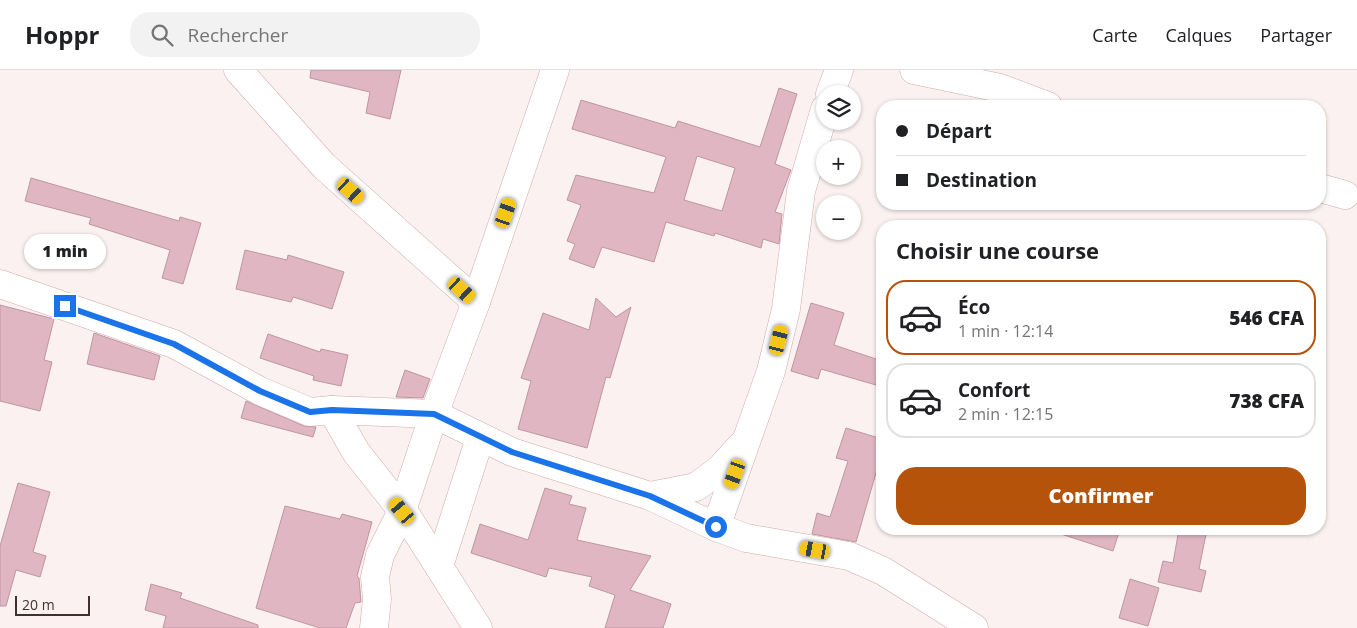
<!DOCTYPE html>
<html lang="fr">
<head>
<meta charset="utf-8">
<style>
  :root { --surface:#fff; --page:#f2f2f2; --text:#202124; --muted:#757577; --line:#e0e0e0; --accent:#b45309 }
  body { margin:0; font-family:"Open Sans",sans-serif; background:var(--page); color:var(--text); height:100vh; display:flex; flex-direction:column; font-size:19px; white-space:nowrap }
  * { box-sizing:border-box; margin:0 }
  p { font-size:16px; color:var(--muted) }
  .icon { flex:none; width:28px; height:28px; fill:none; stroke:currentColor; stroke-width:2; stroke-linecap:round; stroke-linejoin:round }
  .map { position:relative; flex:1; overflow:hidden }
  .details { position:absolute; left:876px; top:150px; width:450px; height:315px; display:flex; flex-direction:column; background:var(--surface); border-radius:20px; box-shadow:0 1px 4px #0004 }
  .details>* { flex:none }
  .hud { position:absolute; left:876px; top:30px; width:450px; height:110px; border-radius:20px; box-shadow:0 1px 4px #0004; display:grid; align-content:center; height:110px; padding:0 20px; background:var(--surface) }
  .buttons { position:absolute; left:816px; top:15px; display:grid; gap:10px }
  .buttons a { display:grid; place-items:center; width:45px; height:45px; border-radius:50%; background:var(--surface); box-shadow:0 1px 4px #0004; font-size:25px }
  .scale { position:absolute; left:15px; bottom:12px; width:75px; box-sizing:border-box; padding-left:5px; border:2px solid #41302f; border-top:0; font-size:14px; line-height:18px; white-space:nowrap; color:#41302f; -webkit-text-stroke:4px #fbf1f1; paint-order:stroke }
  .end { position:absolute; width:22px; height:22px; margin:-11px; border:6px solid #1a73e8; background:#fff; box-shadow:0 0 0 2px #fff }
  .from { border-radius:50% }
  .bubble { position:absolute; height:35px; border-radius:18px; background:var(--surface); box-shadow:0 1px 4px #0004; font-size:16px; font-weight:800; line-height:35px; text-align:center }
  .car { position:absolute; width:15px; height:30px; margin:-15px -8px; border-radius:6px; box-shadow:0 0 4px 1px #0007; background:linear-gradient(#f5c518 24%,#345 0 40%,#f5c518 0 76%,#345 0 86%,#f5c518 0) }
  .hud b { display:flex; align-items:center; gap:18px; height:48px; font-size:19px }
  .hud b+b { border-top:1px solid var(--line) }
  .hud i { width:12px; height:12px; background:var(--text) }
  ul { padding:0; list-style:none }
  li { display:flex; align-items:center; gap:15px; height:75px; margin:0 10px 8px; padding:0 10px; border:2px solid var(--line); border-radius:20px }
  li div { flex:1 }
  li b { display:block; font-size:19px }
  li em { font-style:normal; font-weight:800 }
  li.current { border-color:var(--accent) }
  li>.icon { width:45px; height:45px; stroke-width:1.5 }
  h2 { padding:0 20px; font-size:22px; line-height:60px }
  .button { display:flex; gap:10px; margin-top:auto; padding:10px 20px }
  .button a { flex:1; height:58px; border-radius:20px; background:var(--accent); color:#fff; font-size:20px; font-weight:800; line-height:58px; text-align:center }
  header { display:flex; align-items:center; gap:30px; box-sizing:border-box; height:70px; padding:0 25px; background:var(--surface); border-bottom:1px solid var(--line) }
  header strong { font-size:24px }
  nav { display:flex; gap:28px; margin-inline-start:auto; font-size:18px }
  .search { width:350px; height:45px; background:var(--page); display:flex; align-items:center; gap:12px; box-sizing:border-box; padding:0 18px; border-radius:20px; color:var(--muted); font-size:19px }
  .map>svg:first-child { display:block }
  .building { fill:#dfb6c2; stroke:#be96a2; fill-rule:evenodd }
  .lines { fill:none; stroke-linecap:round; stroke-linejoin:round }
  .minor-casing { stroke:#d3a9a7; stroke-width:29 }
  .minor { stroke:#fff; stroke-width:28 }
  .route { stroke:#1a73e8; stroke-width:6 }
</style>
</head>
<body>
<header>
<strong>Hoppr</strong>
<div class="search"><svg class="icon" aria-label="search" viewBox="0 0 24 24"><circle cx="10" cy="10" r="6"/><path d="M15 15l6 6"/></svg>Rechercher</div>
<nav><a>Carte</a><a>Calques</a><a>Partager</a></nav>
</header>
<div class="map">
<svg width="1357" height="558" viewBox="0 0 1357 558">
  <rect width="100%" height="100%" fill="#fbf1f1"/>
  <g class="building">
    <polygon points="311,0 401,0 390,49 366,43 370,22 310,8"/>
    <path d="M779,18L797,24L775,94L791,100L775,142L782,144L779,174L763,169L761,178L715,163L714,166L666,152L654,192L602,177L594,198L569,189L575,174L567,171L581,135L567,130L576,105L654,123L666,87L572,59L581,30L675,58L678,51L760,77ZM697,86L735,98L722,141L684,130Z"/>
    <polygon points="31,108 179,151 180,147 201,153 183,214 162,208 170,180 89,154 91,148 25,131"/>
    <polygon points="245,180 287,190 288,185 344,202 332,239 293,227 291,232 236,219"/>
    <polygon points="596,228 616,247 631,237 610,308 606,307 587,378 518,359 531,311 521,308 543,243 589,260"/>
    <polygon points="811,233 844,243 834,275 882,291 876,315 821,299 818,309 791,301"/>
    <polygon points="0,235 54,249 44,290 52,292 40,341 0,331"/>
    <polygon points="94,263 160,286 154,310 87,294"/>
    <polygon points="268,264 320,282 321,279 348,285 341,316 313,310 314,306 260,288"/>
    <polygon points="405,300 430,309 423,328 396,327"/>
    <polygon points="246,331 304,356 316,357 313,367 241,348"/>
    <polygon points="846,358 882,369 882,382 856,472 812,464 817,443 830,447 848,391 836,388"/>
    <polygon points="18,413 50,422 33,482 46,486 40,507 16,500 6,536 0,536 0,476"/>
    <polygon points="545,418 572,426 569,434 586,438 577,470 651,486 630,520 671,534 663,558 605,558 615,525 589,516 592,507 549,498 546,507 471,483 480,454 528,470"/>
    <polygon points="285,436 340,449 342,444 372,452 357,506 359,508 361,532 355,533 346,558 320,558 256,538"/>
    <polygon points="1058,459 1120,459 1113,481 1058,463"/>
    <polygon points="1179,459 1207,459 1199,499 1206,501 1201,522 1158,512 1163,491 1173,493"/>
    <polygon points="1130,509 1159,518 1148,556 1119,548"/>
    <polygon points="151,514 182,523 180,528 258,555 258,558 163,558 166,546 145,540"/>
  </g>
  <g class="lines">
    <g class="minor-casing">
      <g id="minor">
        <polyline points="238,0 324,96 476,232"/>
        <polyline points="914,0 1000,18 1048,36"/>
        <polyline points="830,24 839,0"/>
        <polyline points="1320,118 1345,125"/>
        <polyline points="0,214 174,274 260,321 310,342 332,340 356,382 408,448 478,558"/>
        <polyline points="332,340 434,344 512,382 650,426 716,457 746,468 849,486 883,501 974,558"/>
        <polyline points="650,426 696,417 720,399 741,376"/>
        <polyline points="716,457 771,301 786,239 801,121 825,39"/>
        <polyline points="439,496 480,368"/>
        <polyline points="374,558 377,529 375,507 380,485 402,441 434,344 476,232 555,0"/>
      </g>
    </g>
    <use href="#minor" class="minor"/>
  </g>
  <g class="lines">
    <polyline class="route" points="65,236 174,274 260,321 310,342 332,340 434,344 512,382 650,426 716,457"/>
  </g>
</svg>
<div class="buttons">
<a><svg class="icon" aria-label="layers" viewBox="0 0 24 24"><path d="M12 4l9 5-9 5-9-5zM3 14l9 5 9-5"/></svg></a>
<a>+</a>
<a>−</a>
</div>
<div class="scale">20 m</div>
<i class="end from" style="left:716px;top:457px"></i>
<i class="end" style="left:65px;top:236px"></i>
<div class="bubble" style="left:24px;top:164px;width:82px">1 min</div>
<i class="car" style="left:351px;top:121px;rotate:132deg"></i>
<i class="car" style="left:506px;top:143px;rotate:19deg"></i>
<i class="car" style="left:462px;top:220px;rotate:132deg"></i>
<i class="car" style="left:779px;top:270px;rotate:14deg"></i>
<i class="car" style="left:735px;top:404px;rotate:200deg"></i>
<i class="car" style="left:402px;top:441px;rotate:320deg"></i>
<i class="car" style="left:815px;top:480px;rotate:280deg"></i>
<div class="hud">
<b><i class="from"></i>Départ</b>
<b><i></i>Destination</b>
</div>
<section class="details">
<h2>Choisir une course</h2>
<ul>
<li class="current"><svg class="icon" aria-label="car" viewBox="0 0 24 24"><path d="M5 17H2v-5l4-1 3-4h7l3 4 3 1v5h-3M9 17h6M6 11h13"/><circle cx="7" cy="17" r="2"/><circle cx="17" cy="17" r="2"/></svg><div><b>Éco</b><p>1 min · 12:14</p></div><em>546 CFA</em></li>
<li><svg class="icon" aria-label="car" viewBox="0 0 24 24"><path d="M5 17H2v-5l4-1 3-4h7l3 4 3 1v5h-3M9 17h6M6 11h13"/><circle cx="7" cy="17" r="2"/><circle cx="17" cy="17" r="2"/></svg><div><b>Confort</b><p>2 min · 12:15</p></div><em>738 CFA</em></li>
</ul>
<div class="button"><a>Confirmer</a></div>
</section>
</div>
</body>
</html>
